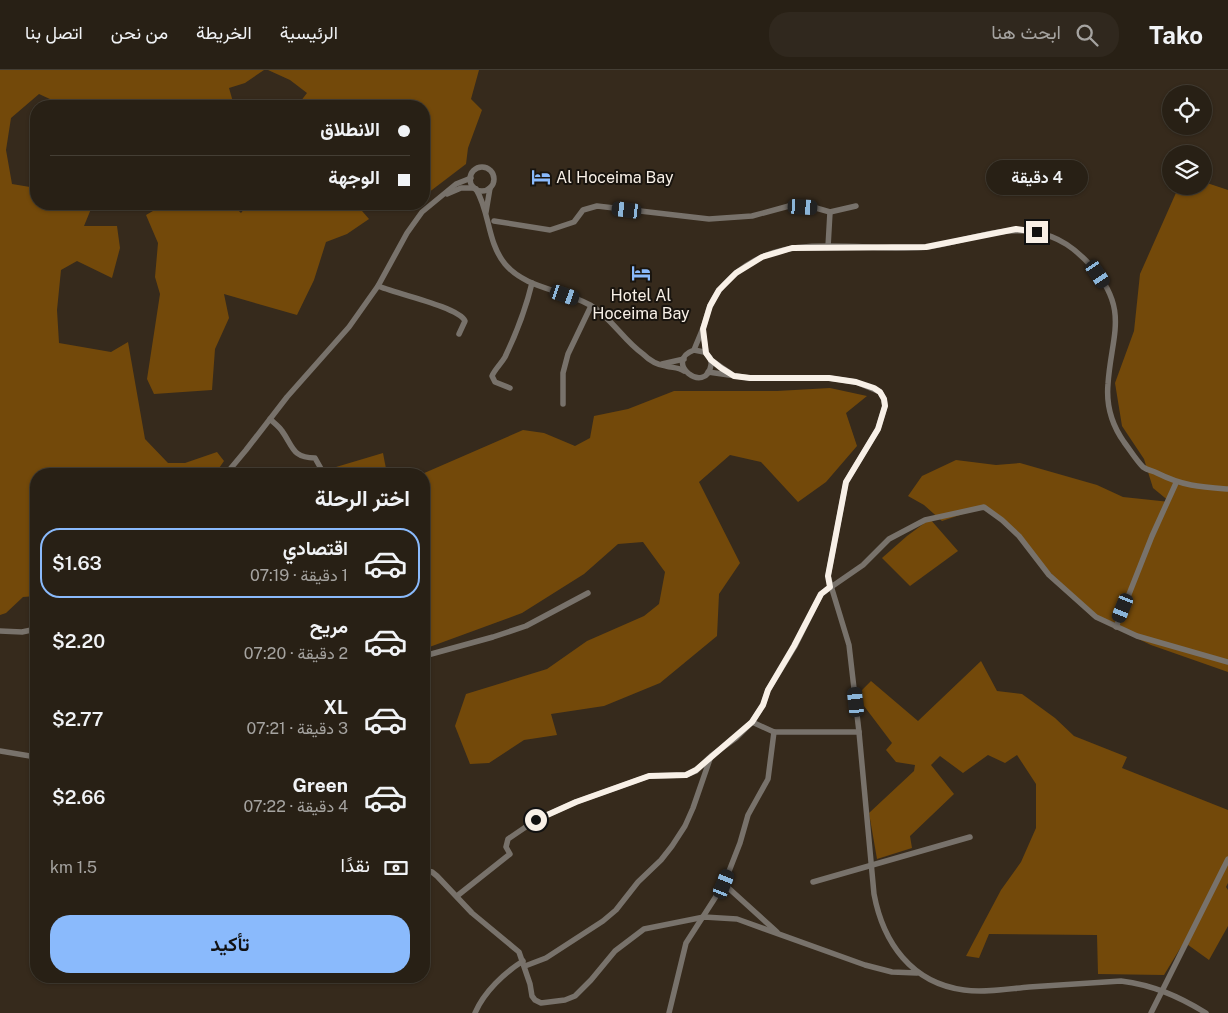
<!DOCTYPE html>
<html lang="ar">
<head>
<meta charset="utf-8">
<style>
  :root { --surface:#282015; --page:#30281e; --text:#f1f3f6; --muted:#a5a3a0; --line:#443e34; --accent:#8abafc }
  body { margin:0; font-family:"Public Sans",Vazirmatn,sans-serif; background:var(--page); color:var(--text); direction:rtl; height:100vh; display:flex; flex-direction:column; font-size:19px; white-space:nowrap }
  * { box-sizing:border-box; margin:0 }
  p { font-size:16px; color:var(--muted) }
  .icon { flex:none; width:28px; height:28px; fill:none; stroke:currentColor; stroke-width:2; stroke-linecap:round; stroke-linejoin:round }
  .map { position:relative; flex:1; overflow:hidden; direction:ltr }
  .panel { position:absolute; left:30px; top:398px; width:400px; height:515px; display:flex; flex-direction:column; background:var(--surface); border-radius:20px; box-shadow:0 1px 4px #0004,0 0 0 1px var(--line); direction:rtl }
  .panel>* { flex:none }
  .banner { position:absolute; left:30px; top:30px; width:400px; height:110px; border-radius:20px; box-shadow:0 1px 4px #0004,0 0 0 1px var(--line); direction:rtl; display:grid; align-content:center; height:110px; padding:0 20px; background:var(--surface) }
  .tools { position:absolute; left:1162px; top:15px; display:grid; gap:10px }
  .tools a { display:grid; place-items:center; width:50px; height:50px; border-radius:50%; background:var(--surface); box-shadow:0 1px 4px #0004,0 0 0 1px var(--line); font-size:25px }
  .end { position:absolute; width:22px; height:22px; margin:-11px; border:6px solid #f8f0e7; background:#111; box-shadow:0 0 0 2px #111 }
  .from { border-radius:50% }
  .bubble { position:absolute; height:35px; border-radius:18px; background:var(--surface); box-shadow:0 1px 4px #0004,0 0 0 1px var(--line); font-size:16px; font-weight:600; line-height:35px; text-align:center; direction:rtl }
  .car { position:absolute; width:15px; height:30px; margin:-15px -8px; border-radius:6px; box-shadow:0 0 4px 1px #0007; background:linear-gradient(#222 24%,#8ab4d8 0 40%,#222 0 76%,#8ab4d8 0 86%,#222 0) }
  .banner b { display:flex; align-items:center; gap:18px; height:48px; font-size:19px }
  .banner b+b { border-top:1px solid var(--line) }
  .banner i { width:12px; height:12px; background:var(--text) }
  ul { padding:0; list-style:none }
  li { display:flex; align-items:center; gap:15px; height:70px; margin:0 10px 8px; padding:0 10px; border:2px solid transparent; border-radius:20px }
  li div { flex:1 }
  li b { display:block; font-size:19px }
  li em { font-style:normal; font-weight:600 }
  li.on { border-color:var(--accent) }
  li>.icon { width:45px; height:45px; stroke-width:1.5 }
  h2 { padding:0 20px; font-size:22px; line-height:60px }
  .pay { display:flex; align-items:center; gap:12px; height:55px; padding:0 20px; font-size:19px }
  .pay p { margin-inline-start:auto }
  .cta { display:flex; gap:10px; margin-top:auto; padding:10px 20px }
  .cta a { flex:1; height:58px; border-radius:20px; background:var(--accent); color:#111; font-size:20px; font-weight:600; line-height:58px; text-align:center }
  header { display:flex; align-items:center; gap:30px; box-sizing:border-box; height:70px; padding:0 25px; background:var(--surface); border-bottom:1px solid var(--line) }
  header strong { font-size:24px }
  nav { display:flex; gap:28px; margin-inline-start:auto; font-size:18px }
  .search { width:350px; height:45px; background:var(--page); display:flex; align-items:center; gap:12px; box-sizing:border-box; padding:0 18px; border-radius:20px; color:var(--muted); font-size:19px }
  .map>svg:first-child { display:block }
  .green { fill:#73490a }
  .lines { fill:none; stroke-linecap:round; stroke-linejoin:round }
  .street { stroke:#78726b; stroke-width:5.5 }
  .route { stroke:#f8f0e7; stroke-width:6 }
  .labels { text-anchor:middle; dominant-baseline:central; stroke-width:4; stroke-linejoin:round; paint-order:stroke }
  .poi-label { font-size:16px; fill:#f8f0e7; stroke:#19140e; text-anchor:start }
</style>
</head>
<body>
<header>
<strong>Tako</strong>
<div class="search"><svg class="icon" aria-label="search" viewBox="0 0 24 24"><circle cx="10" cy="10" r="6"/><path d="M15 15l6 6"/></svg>ابحث هنا</div>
<nav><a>الرئيسية</a><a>الخريطة</a><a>من نحن</a><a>اتصل بنا</a></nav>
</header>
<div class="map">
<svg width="1228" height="943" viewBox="0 0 1228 943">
  <rect width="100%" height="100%" fill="#362a1c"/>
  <g class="green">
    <polygon points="0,0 264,0 245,13 229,18 233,32 228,36 178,36 174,33 169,36 111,36 104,31 94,36 65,36 39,24 11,48 6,80 12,114 36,118 36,134 93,134 84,156 117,156 120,178 112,208 77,191 61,200 57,240 59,273 111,282 128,272 145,369 168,393 185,393 217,382 224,391 215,404 36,404 36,526 23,527 6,543 0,545"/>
    <polygon points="268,0 479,0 471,29 482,40 468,78 466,94 424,126 424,36 297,36 307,23 290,10"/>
    <polygon points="1204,112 1228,120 1228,602 1151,575 1092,547 1013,463 984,437 942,451 924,435 908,426 922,406 956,390 996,395 1020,393 1097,415 1123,427 1170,432 1153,418 1144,389 1122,356 1115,313 1134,261 1140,204 1179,116 1204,116"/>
    <polygon points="165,134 232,134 241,143 248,134 356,134 369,149 347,164 326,172 314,210 297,245 224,224 229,248 215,279 212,320 154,324 147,309 160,224 155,207 158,173 146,145"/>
    <polygon points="830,318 867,326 846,343 857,376 826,412 798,432 761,392 730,385 699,412 740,493 719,524 717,566 660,613 604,636 551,644 557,665 524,670 489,693 470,694 455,656 466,624 547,599 587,571 644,546 659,534 665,502 643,472 618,474 584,504 522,543 424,579 424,404 422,404 523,360 544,363 575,376 590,368 594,346 628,339 674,321 777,321"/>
    <polygon points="383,383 387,404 316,404 326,400"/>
    <polygon points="930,449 958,481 910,516 882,488 907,466"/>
    <polygon points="981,591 997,621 1022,624 1055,648 1074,666 1127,687 1122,698 1228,740 1228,813 1226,817 1228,820 1228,856 1209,890 1184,872 1164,905 1098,904 1097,865 989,864 979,888 966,886 1001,820 1021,792 1036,758 1036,714 1017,685 1005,693 988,685 963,703 940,686 931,695 954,724 910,766 912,778 877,789 869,743 914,701 915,695 896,692 886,680 892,673 864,636 862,620 871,611 918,651"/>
  </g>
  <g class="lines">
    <g class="street">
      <circle cx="482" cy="109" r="12"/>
      <path d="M476,119C490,142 487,172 505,194C526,219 562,219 590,235C611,247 623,270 643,284C649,290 658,295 666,296C673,298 678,297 684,301"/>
      <polyline points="447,124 461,118 474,118"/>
      <polyline points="486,142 490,118"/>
      <polyline points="494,151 550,160 574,152 583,140 597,136 709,149 752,146 789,136 816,138 830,142 856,136"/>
      <polyline points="828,177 830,142"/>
      <path d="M378,216C394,223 459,237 465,251L459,264"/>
      <polyline points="703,261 706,283"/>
      <path d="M694,280L704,282C709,285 712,289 711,295C706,326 662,292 694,280C697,272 700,266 703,258C706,251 707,243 710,236C719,215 741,196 762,187C808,166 877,182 928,177C963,172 998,156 1034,162C1059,166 1076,179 1092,197C1130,240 1111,266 1108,314C1106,336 1112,355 1124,372C1130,380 1136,390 1143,397C1147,400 1153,401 1157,403C1183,416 1200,417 1228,419"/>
      <polyline points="711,290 730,303"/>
      <polyline points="662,294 684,289"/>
      <path d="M708,302L750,308H829L856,312L880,322L884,329L885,336L878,359L846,412L828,506L849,575L859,662L874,824C883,872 911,913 964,920C985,923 1007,919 1029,917C1059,915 1090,913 1121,911C1153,915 1178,926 1206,943"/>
      <path d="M510,318L495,312L492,306C495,299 501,294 505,287C516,264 526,238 532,213"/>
      <polyline points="563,334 563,303 568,284 591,236"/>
      <path d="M270,349C274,353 279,356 282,361C293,376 292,388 315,388L324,404"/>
      <polyline points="226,404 246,380 287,327 349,257 378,216 407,163 422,142 456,114 471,108"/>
      <polyline points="1116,557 1152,466 1176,413"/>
      <polyline points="0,561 22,562 36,559"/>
      <polyline points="424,586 493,567 526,556 588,523"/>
      <polyline points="752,652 774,662 859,662"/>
      <polyline points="0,681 36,687"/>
      <polyline points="424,800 432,802 437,806 472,843 519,882 530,914 532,926 535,930 541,933 565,930 575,926 591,910 615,881 644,859 704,847 737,849 865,895 892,902 917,903"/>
      <polyline points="813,812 970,767"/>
      <polyline points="724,814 777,862"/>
      <polyline points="457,826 510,784 506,777 508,769 536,750 576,732 649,706 686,705 696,701 709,688"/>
      <polyline points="525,896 546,888 603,851 616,840 638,812 661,790 672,776 685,756 693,738 711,686 736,668 752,652 763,635 768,620 795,576 821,524 863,495 889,469 925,450 984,437 1002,450 1019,466 1049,505 1096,547 1137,566 1228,592"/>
      <path d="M475,943C484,922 504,903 523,891"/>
      <polyline points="669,943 686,873 724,814 740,773 748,745 768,709 774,662"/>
      <polyline points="1151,943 1228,789"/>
    </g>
  </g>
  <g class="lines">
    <polyline class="route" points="536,750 576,732 649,706 686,705 696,700 752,652 763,635 768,620 794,576 821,524 830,517 828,506 846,412 878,359 885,336 884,329 880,322 874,318 856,312 829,308 750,308 734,306 721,298 711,290 706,283 703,259 710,236 719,220 736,203 762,187 792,178 926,177 1016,159 1037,162"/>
  </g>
  <defs>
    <g id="hotel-bare" transform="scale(1.5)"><path d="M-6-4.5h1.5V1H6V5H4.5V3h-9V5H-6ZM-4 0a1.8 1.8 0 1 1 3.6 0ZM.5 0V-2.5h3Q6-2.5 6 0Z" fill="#8abafc" stroke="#19140e" stroke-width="2.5" paint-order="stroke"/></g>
  </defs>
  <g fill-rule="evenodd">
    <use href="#hotel-bare" x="541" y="107"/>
    <use href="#hotel-bare" x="641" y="203"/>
  </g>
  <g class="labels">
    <g class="poi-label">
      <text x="556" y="107">Al Hoceima Bay</text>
      <text x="641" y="225" text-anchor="middle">Hotel Al<tspan x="641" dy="18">Hoceima Bay</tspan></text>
    </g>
  </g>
</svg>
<div class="tools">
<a><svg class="icon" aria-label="locate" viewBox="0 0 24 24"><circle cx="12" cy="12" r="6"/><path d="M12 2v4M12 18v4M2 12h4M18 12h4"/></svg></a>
<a><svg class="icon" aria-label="layers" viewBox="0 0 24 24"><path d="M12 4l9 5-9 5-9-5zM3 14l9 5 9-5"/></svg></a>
</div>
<i class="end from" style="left:536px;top:750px"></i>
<i class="end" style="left:1037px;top:162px"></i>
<div class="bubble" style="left:986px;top:90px;width:102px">4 دقيقة</div>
<i class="car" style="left:803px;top:137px;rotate:93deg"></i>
<i class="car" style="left:627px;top:140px;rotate:277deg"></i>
<i class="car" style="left:1098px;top:204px;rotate:146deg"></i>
<i class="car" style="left:565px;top:225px;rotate:109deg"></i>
<i class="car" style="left:1123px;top:538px;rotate:202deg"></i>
<i class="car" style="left:856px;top:632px;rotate:354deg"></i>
<i class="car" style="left:724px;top:814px;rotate:22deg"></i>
<div class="banner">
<b><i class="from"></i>الانطلاق</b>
<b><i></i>الوجهة</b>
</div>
<section class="panel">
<h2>اختر الرحلة</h2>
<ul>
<li class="on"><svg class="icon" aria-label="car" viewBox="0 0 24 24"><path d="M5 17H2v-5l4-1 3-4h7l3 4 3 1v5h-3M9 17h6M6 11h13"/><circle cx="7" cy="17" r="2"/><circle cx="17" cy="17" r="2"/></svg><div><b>اقتصادي</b><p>1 دقيقة · 07:19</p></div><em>$1.63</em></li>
<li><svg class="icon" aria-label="car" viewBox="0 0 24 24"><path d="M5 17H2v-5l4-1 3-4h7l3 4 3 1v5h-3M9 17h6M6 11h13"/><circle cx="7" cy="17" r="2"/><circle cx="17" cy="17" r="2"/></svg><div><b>مريح</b><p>2 دقيقة · 07:20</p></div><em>$2.20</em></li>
<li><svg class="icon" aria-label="car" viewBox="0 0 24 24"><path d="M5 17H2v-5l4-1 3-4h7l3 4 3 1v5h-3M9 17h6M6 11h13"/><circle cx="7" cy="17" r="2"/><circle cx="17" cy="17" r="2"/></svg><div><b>XL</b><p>3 دقيقة · 07:21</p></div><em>$2.77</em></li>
<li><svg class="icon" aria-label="car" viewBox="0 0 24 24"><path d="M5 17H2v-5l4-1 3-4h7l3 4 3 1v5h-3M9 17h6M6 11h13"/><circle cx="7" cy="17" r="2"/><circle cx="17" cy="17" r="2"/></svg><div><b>Green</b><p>4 دقيقة · 07:22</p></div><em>$2.66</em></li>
</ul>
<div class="pay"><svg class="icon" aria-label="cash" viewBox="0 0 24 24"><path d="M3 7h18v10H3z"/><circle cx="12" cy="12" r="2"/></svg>نقدًا<p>1.5 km</p></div>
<div class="cta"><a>تأكيد</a></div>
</section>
</div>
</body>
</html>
